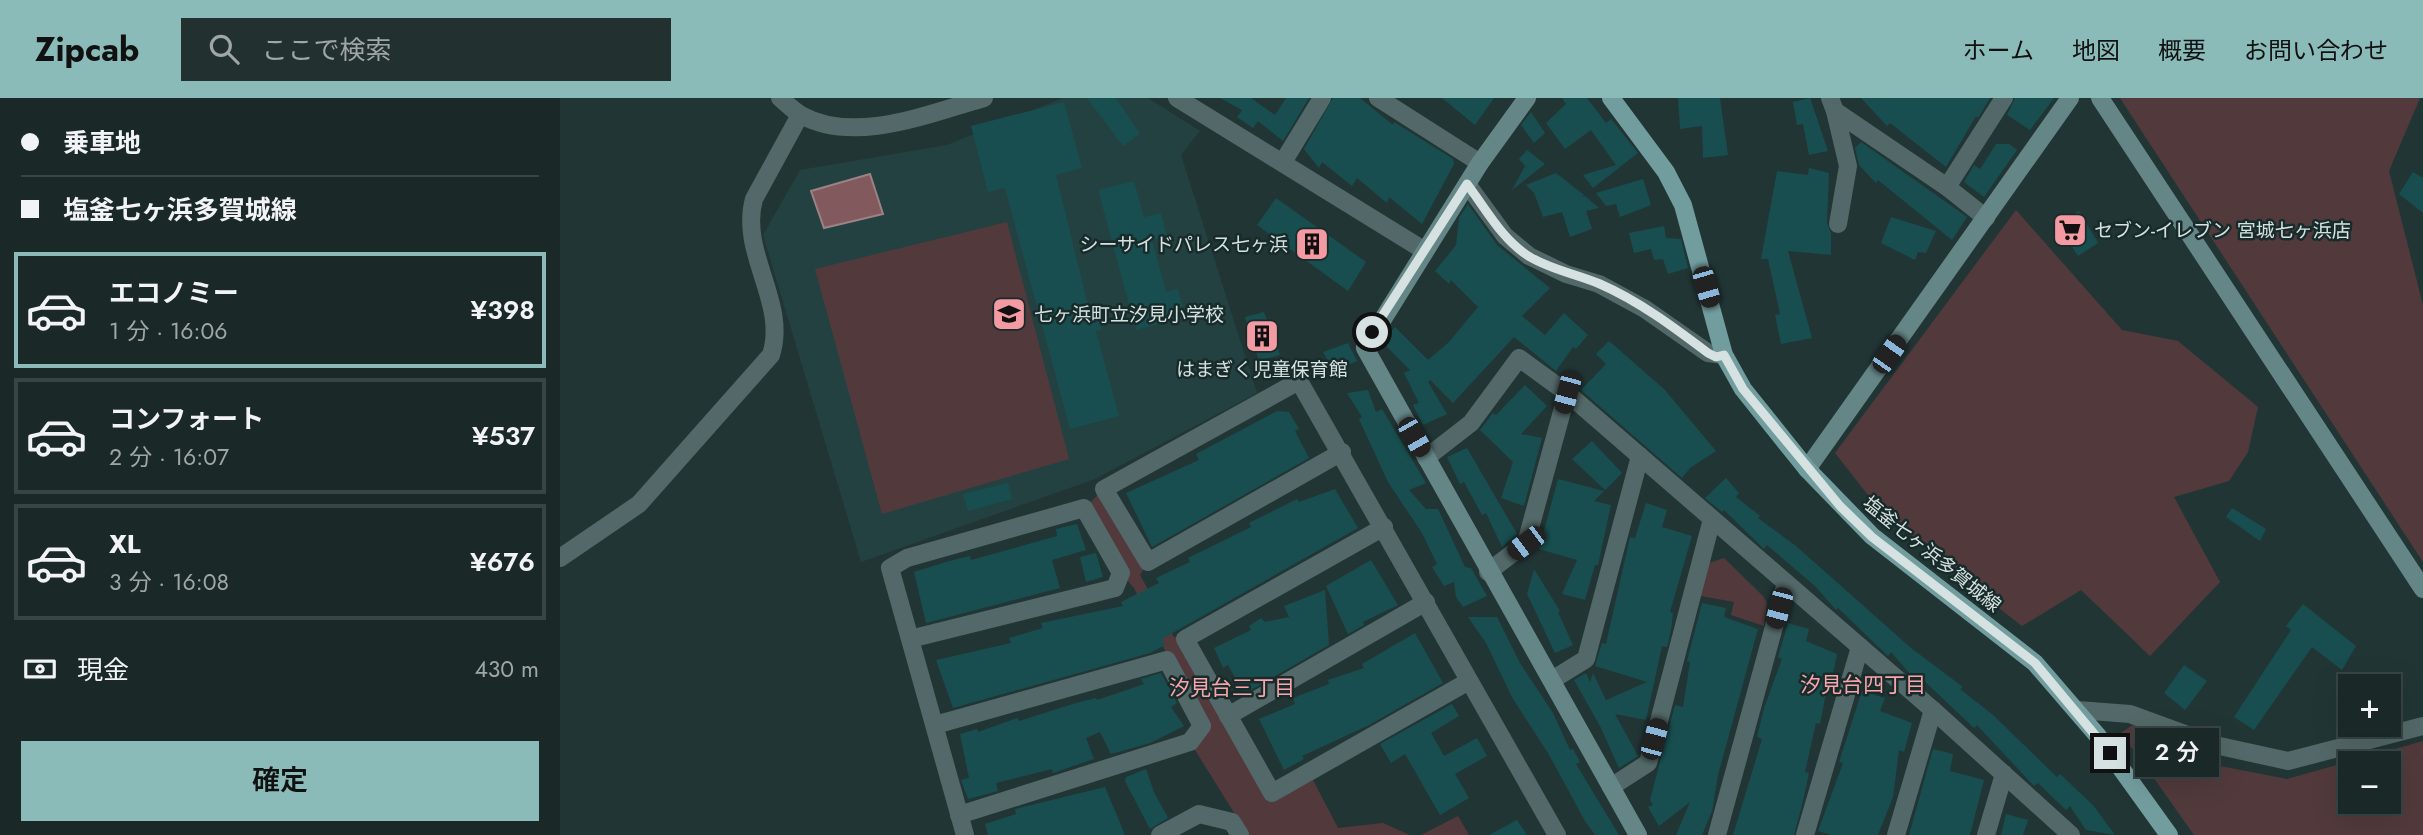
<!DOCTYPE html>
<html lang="ja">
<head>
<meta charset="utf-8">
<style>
  :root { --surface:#1a2828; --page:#233030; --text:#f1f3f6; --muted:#9fa6a8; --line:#384445; --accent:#8bbbb9 }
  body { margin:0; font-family:Jost,"Noto Sans JP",sans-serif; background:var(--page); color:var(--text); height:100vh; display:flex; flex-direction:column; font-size:26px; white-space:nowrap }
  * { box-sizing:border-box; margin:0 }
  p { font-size:23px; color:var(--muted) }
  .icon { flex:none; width:38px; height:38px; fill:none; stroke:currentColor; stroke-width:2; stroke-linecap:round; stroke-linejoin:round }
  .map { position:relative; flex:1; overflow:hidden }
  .panel { display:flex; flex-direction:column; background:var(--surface); width:560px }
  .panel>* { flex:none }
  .guide { display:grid; align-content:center; height:154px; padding:0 21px; background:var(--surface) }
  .tools { position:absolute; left:1778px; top:576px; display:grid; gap:14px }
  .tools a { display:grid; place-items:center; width:63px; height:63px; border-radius:0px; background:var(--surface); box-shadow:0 7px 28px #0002,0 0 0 2px var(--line); font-size:35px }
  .end { position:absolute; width:32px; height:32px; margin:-16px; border:9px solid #d6e1e1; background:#111; box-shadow:0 0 0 4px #111 }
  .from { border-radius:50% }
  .bubble { position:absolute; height:49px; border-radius:0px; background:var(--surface); box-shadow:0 7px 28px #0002,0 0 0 2px var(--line); font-size:23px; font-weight:600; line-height:49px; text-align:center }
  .car { position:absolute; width:21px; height:42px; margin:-21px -10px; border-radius:9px; box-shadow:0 0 5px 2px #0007; background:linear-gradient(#222 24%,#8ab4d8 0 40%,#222 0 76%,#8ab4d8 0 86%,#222 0) }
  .guide b { display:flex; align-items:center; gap:24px; height:66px; font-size:26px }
  .guide b+b { border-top:2px solid var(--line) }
  .guide i { width:18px; height:18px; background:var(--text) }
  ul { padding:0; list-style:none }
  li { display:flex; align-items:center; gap:21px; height:116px; margin:0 14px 10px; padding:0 7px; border:4px solid var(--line); border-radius:0px }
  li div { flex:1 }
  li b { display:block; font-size:26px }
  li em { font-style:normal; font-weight:600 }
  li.selected { border-color:var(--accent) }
  li>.icon { width:63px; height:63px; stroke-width:1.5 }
  .pay { display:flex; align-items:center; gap:18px; height:77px; padding:0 21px; font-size:26px }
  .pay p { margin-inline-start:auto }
  .action { display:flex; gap:14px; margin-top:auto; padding:14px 21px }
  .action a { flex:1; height:80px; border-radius:0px; background:var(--accent); color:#111; font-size:28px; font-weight:600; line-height:80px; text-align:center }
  header { display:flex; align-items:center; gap:42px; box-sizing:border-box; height:98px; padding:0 35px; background:var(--accent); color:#111 }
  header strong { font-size:33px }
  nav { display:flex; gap:38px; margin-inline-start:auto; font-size:24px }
  .search { width:490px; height:63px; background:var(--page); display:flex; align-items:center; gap:18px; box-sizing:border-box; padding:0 24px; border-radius:0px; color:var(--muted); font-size:26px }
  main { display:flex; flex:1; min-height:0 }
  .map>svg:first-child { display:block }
  .built { fill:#244141 }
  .green { fill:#523a3c; fill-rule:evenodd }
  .water { fill:#82595c; stroke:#9b8284; stroke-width:2 }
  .building { fill:#184e4f }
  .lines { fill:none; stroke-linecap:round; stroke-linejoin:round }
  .street { stroke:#536868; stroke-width:18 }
  .secondary { stroke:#658687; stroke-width:18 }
  .primary { stroke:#729d9f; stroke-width:18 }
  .route { stroke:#d6e1e1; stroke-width:9 }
  .labels { text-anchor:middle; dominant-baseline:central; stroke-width:5; stroke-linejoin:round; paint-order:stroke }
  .poi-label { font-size:19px; fill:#d6e1e1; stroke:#182b2b; text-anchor:start }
  .street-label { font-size:19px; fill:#d6e1e1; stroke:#182b2b }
  .neighbourhood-label { font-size:21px; fill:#f9a5ac; stroke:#182b2b }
</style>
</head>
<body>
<header>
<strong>Zipcab</strong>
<div class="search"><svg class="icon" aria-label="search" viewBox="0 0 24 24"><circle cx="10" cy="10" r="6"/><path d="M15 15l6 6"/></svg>ここで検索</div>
<nav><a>ホーム</a><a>地図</a><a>概要</a><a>お問い合わせ</a></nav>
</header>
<main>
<section class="panel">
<div class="guide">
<b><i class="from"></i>乗車地</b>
<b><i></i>塩釜七ヶ浜多賀城線</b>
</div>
<ul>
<li class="selected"><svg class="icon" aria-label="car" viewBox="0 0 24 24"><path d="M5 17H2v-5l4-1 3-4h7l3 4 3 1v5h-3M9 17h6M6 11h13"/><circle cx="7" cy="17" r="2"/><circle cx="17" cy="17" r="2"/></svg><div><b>エコノミー</b><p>1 分 · 16:06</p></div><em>¥398</em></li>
<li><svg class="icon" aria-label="car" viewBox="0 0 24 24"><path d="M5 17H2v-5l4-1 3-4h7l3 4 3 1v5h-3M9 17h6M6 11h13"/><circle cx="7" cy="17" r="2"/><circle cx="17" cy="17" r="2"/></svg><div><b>コンフォート</b><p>2 分 · 16:07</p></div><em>¥537</em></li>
<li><svg class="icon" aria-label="car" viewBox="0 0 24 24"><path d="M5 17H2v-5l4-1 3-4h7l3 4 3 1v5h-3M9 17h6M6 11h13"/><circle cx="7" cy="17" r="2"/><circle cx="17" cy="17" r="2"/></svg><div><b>XL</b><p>3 分 · 16:08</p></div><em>¥676</em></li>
</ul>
<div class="pay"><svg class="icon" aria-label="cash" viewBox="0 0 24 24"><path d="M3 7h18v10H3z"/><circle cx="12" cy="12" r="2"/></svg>現金<p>430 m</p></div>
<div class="action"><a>確定</a></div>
</section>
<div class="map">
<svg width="1863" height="737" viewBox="0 0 1863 737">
  <rect width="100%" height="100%" fill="#223535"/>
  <polygon class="built" points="503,0 588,0 640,33 621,57 697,295 535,381 301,464 203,137 240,72 387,47"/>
  <g class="green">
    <polygon points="1560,0 1860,0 1829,73 1863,207 1863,464"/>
    <polygon points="1456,112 1562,232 1618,243 1698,309 1688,354 1669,383 1614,399 1660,484 1590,558 1521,492 1462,528 1392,474 1315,406 1275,355"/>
    <polygon points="447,124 509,361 322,416 255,171"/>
    <polygon points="544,391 588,464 580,477 614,539 625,541 715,702 753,682 778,730 823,725 850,737 688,737 630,644 642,627 574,490 561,475 524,410"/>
    <polygon points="1164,460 1203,498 1207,505 1204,528 1171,517 1174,504 1141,498 1149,465"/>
    <path d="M1574,626L1604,657L1727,681L1863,643V737H1634L1577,656L1559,636ZM1790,665H1829V704H1790Z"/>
    <polygon points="898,718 909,737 861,737"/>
  </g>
  <polygon class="water" points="310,76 323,116 264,130 251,93"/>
  <g class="building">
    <polygon points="527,0 556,0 580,36 563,48"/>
    <polygon points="660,0 691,0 715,17 726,0 749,0 723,43 698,23 693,30 677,19 682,12"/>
    <polygon points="773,0 800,0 833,27 834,24 893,61 894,66 862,126 829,99 827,105 797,80 792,88 762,64 759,70 744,51"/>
    <polygon points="882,0 934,0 915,27"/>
    <polygon points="1002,0 1027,0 1046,25 1051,21 1078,55 1033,90 1023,77 1056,67 1031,32 1005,51 986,25 1006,6"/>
    <polygon points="1118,0 1160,0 1168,57 1143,60 1142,28 1120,31"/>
    <polygon points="1250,0 1268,53 1249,57 1243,26 1237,27 1233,4"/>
    <polygon points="1301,0 1430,0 1418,20 1416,18 1386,69 1330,25 1327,28"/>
    <polygon points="1455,0 1494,0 1470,32 1447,17"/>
    <polygon points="504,4 522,70 496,77 531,219 538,217 542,232 536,233 559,318 510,331 445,90 428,94 411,28"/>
    <polygon points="971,14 985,35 974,45 961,27"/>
    <polygon points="1301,44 1407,119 1392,142 1318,82 1316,85 1299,67 1295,50"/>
    <polygon points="1436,46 1449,46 1457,52 1424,99 1404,84 1414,67 1420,71"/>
    <polygon points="967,52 985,66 952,92 965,68 959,61"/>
    <polygon points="1249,70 1269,75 1267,125 1271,135 1271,157 1228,153 1252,240 1221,246 1215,217 1220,216 1208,161 1201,161 1217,73 1248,77"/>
    <polygon points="1853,74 1863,80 1863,115 1839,96"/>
    <polygon points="996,75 1024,97 1021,99 1025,98 1039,110 1026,113 1032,131 1010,139 1002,114 983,119 974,95 966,87"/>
    <polygon points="1083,81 1091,107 1060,119 1056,106 1046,108 1036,95"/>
    <polygon points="574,83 584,119 601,115 607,138 592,142 606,194 618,191 625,219 576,232 538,92"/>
    <polygon points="716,100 806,164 788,193 697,127"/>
    <polygon points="908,106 937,147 990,190 962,218 985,237 1004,215 1028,237 1016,251 1013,249 996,273 954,239 893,305 870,282 868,284 887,316 863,327 853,307 859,305 844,275 850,272 822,244 835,229 868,262 889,244 918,209 891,182 889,186 875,173 896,147 899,120"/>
    <polygon points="1519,113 1538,145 1518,158 1497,125"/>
    <polygon points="1331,119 1376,133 1366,155 1358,154 1355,162 1321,145"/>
    <polygon points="1104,128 1106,140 1121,141 1128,170 1108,176 1103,161 1094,162 1091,151 1074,155 1069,135"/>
    <polygon points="704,214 720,257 699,263 685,219"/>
    <polygon points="1049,243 1104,291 1156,353 1130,370 1122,380 1021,292 1046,266 1036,256"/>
    <polygon points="788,245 797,263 774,273 763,254"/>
    <polygon points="965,287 987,308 961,336 982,340 964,408 941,400 953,364 920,332 933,315 936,317"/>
    <polygon points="808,292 816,314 822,311 866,385 849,392 866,411 878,411 905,469 911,470 927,498 903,509 896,499 894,484 884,488 872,469 877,466 862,435 828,384 799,321 802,319 787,295"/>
    <polygon points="717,313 729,314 739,331 735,333 749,360 592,449 566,395 639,362 636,356"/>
    <polygon points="1032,343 1062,375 1045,392 1012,361"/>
    <polygon points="907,350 957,436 942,449 926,415 922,417 904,384 900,386 887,359"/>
    <polygon points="1166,380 1179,395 1176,399 1200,418 1198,420 1236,448 1351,550 1403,589 1400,591 1433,617 1497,679 1500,676 1533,707 1555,737 1526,732 1510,708 1506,712 1478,685 1474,688 1417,627 1414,630 1360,579 1356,583 1331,554 1328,558 1278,510 1276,512 1255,488 1207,447 1204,451 1164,412 1162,414 1145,400"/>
    <polygon points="998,381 1044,393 1034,403 1051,407 1038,467 1035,467 1025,502 1002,496 1017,462 979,451"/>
    <polygon points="448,385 452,401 408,413 403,396"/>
    <polygon points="775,391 798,430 602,541 605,547 590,555 393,610 376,562 451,545 449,540 483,530 481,525 563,508 561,504 599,485 596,480 630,464 628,460 691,429 689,425 737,401 739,404"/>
    <polygon points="1086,405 1107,412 1102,429 1132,438 1110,514 1113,515 1111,532 1107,549 1102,548 1086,622 1055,616 1078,658 1059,670 1040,628 1014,582 1026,575 1030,584 1033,575 1046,602 1087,584 1035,568 1042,545 1046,546 1070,439 1075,440"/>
    <polygon points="1672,410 1706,431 1700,443 1666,419"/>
    <polygon points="517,426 526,452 492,462 500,490 366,525 354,474 389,463 410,458 411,462 497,438 496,431"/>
    <polygon points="536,455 543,479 526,484 520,459"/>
    <polygon points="811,462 838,507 803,524 804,527 788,536 766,488"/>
    <polygon points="974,471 1000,513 998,514 1013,547 995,555 967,496"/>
    <polygon points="765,492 769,547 684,596 668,567 663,570 654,550 691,532 689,528 701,520 705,524 729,519 724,508"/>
    <polygon points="1142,505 1166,510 1164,519 1198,531 1158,677 1152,713 1142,737 1116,737 1130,704 1099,728 1088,709 1093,707 1090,702 1115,607 1123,609 1130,564 1127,563"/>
    <polygon points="1743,506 1796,548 1782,572 1752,549 1694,632 1674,619 1731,532 1726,528"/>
    <polygon points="908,519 937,519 960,565 993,615 1010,652 1013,651 1020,664 1016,666 1059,737 1035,737 1025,723 988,655 953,601 926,545"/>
    <polygon points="1228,525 1249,531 1246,543 1277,556 1270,592 1267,590 1260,626 1256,625 1245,674 1249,675 1243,703 1234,737 1173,737 1202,641 1197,639 1204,610 1222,561 1218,559"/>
    <polygon points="855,535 883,585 809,627 742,658 744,661 724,672 699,621 735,606 733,600 769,586 768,582 804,570 802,566"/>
    <polygon points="1624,567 1647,583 1625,612 1604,595"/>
    <polygon points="601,575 617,605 611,609 624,628 590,645 551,656 540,634 526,640 534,661 493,675 492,671 436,685 438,693 408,701 401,682 409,680 400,636 417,631 418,634 457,620 459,623 516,605 536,600 537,602 584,586 581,581"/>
    <polygon points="1302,593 1325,600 1320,613 1352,625 1344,654 1339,652 1333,699 1318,737 1271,737 1258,733 1283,665 1279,664"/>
    <polygon points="892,606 899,618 871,635 884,658 917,640 927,658 895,676 909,700 880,717 845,656 831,665 820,646"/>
    <polygon points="1373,651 1393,656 1390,673 1424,682 1410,737 1349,737"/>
    <polygon points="586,671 594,694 608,720 590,731 565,683 566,679"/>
    <polygon points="545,689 565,737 428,737 425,726 456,716 455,711"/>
    <polygon points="1446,716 1468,722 1463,737 1441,737"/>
    <polygon points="957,722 967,737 929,737"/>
  </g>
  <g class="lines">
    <g class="street">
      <path d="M220,0C227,6 234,13 241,17C295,47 370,15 424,0"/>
      <polyline points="617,0 865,153"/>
      <polyline points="818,0 920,65"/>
      <polyline points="1270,0 1275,13 1387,89 1444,0"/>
      <polyline points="1275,13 1288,68 1278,126"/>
      <polyline points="723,64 762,0"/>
      <polyline points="907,86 945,138 969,158 1006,176 1039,186 1085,211 1148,255 1164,257"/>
      <polyline points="1387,89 1426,120"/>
      <polyline points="782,354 588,464 544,391 739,283 997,737"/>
      <polyline points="866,360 911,325 959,260 1007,295"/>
      <polyline points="824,429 625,541 712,695 909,583"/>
      <path d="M0,460L79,406L211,257C228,204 179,155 194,101L240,17"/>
      <polyline points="928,474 966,445 1007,295 1373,612 1511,737"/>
      <polyline points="350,541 555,490 561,475 524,410 347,460 330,470 405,737"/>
      <polyline points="992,582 1026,561 1080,358"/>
      <polyline points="1518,612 1570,616 1655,647 1728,663 1863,628"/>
      <polyline points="668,618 866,504"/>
      <polyline points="375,627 607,562 642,628 630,644 399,717"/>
      <polyline points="1051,689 1088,665 1152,421"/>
      <polyline points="600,737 639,716 672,724 680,737"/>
      <polyline points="1157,737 1226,485"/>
      <polyline points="1245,737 1300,549"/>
      <polyline points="1336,737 1373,612"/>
      <polyline points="1426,737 1444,676"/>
    </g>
    <g class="secondary">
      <polyline points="967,0 920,65 805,250 1078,737"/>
      <polyline points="1540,0 1863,491"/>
      <polyline points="1247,371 1510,0"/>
    </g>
    <polyline class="primary" points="1051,0 1106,74 1123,107 1164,257 1183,291 1247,371 1312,438 1475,565 1537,637 1609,737"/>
  </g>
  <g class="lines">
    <path class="route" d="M812,234L907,86C926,111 942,142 970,159C992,172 1016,176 1040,186C1079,203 1115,230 1148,255L1156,259L1164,257L1183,291L1280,408L1312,439L1475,565L1550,655"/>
  </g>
  <defs>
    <g id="supermarket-square" transform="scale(1.75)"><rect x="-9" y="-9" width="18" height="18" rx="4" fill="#f49aa2" stroke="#182b2b"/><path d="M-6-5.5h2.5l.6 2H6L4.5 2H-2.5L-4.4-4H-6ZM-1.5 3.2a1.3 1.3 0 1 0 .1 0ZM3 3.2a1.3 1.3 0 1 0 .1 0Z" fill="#111"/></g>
    <g id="building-square" transform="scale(1.75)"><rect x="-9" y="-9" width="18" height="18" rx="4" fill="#f49aa2" stroke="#182b2b"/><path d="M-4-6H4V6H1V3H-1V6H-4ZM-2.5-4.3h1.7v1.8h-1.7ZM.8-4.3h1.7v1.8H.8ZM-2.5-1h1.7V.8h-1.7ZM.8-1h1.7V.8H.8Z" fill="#111"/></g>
    <g id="school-square" transform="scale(1.75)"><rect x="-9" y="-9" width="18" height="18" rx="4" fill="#f49aa2" stroke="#182b2b"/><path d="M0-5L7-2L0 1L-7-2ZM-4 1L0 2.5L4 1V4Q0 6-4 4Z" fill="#111"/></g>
  </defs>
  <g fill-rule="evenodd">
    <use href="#supermarket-square" x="1510" y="132"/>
    <use href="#building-square" x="752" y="146"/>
    <use href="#school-square" x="449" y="216"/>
    <use href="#building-square" x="702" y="238"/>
  </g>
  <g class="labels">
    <g class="poi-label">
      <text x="1534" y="132">セブン-イレブン 宮城七ヶ浜店</text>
      <text x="728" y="146" text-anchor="end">シーサイドパレス七ヶ浜</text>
      <text x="474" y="216">七ヶ浜町立汐見小学校</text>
      <text x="702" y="271" text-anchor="middle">はまぎく児童保育館</text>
    </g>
    <g class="street-label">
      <text transform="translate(1372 456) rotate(39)">塩釜七ヶ浜多賀城線</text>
    </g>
    <g class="neighbourhood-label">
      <text x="1303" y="587">汐見台四丁目</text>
      <text x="672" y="590">汐見台三丁目</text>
    </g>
  </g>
</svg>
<div class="tools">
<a>+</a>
<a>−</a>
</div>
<i class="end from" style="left:812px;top:234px"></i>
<i class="end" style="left:1550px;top:655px"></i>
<div class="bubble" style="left:1575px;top:630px;width:84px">2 分</div>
<i class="car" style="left:1146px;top:189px;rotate:164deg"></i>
<i class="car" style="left:1329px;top:256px;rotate:35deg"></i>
<i class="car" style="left:1007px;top:295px;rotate:195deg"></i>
<i class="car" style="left:854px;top:339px;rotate:150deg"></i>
<i class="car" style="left:966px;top:445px;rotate:233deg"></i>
<i class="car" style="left:1219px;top:510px;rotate:195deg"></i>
<i class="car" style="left:1094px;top:641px;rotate:15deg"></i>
</div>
</main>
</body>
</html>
